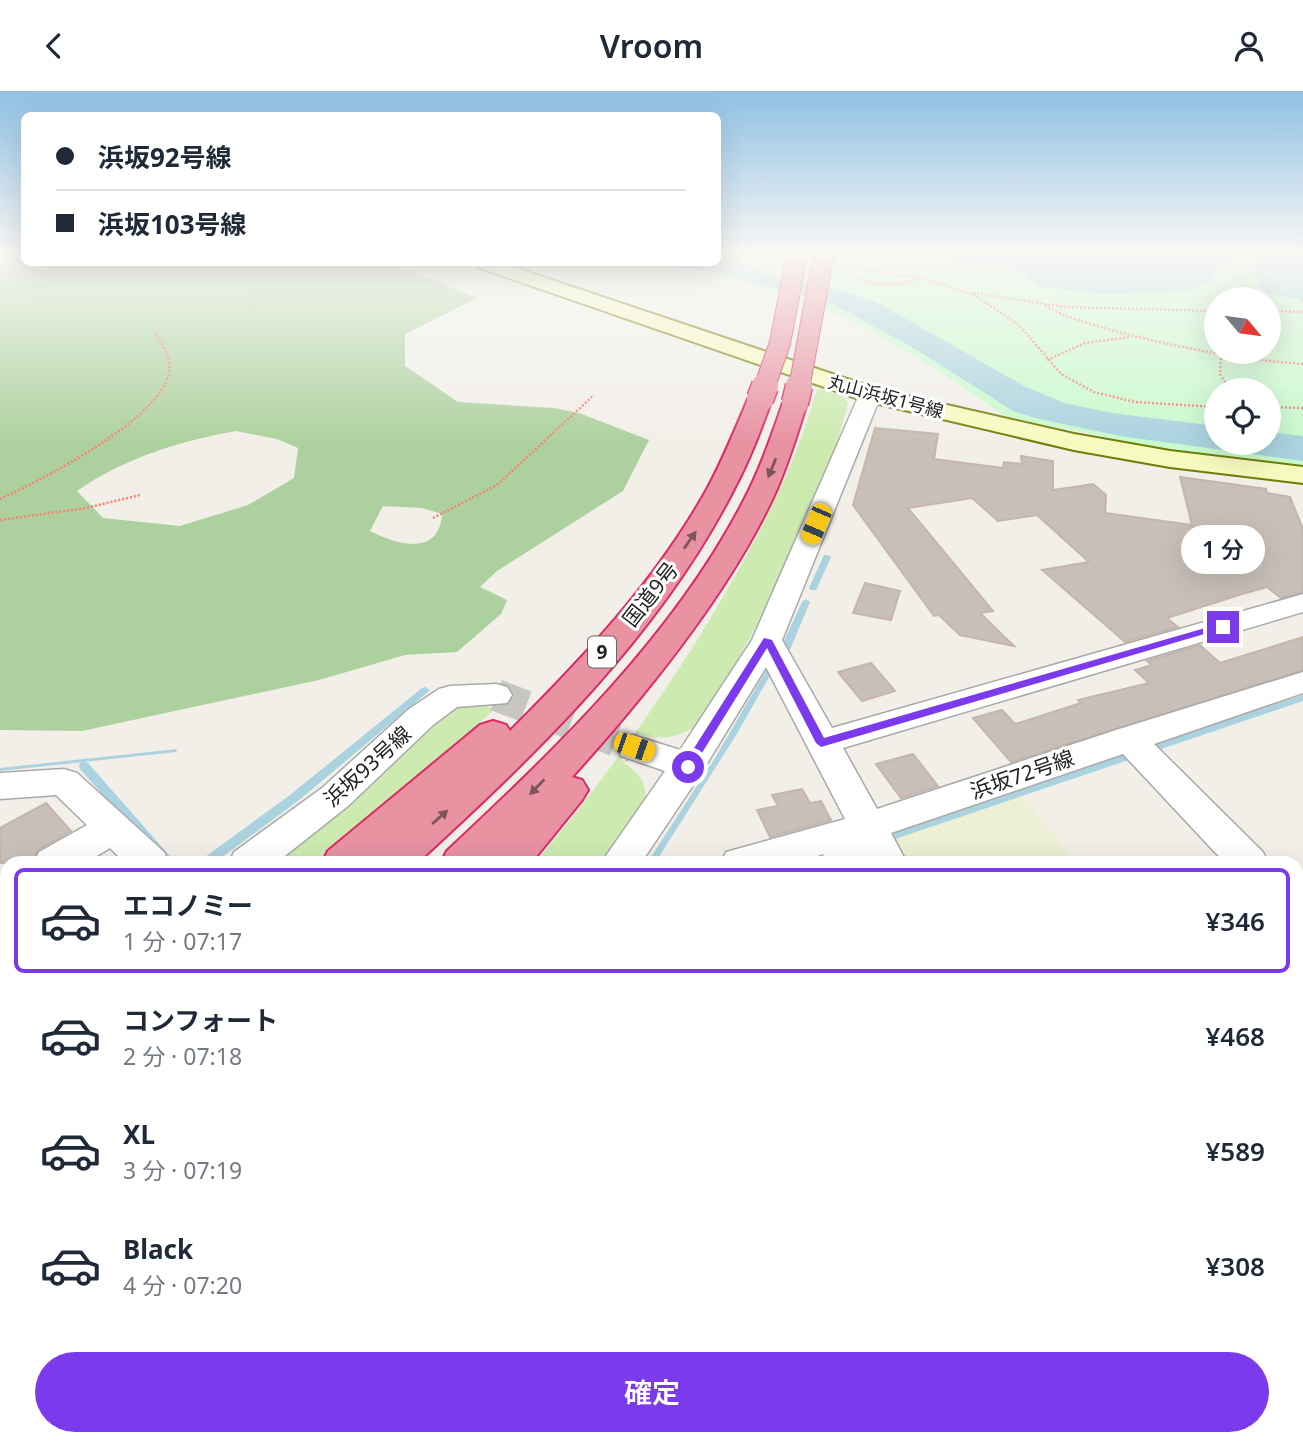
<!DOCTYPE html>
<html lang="ja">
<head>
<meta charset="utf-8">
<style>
  :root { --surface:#fff; --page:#f6f6f7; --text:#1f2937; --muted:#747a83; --line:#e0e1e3; --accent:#7c3aed }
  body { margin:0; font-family:"Noto Sans","Noto Sans JP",sans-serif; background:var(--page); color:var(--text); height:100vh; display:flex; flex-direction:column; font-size:26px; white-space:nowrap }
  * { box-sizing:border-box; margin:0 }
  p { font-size:23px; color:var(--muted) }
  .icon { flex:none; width:38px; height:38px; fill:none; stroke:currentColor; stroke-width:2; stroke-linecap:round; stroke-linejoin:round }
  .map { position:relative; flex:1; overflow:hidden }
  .drawer { position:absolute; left:0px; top:765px; width:1304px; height:590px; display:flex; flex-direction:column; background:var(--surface); border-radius:21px 21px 0 0; box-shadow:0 7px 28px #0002 }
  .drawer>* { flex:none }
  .banner { position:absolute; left:21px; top:21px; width:700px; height:154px; border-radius:10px; box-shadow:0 7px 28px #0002; display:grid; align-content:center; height:154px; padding:0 35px; background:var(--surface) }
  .needle { width:46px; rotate:119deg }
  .tools { position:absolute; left:1204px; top:196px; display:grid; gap:14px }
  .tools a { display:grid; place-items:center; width:77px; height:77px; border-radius:50%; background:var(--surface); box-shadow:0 7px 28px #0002; font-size:35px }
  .end { position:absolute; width:32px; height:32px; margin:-16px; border:9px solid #7c3aed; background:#fff; box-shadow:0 0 0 4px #fff }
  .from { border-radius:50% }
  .bubble { position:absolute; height:49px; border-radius:24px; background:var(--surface); box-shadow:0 7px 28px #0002; font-size:23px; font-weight:600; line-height:49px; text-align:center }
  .car { position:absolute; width:21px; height:42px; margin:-21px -10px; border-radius:9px; box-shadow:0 0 5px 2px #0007; background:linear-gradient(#f5c518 24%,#345 0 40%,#f5c518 0 76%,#345 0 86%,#f5c518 0) }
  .banner b { display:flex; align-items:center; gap:24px; height:66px; font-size:26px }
  .banner b+b { border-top:2px solid var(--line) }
  .banner i { width:18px; height:18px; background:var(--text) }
  ul { padding:12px 0 0; list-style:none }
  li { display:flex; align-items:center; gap:21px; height:105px; margin:0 14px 10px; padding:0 21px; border:4px solid transparent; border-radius:10px }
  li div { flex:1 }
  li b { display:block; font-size:26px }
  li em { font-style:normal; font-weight:600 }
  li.active { border-color:var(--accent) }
  li>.icon { width:63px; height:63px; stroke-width:1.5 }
  .cta { display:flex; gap:14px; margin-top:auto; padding:14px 35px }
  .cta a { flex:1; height:80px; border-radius:42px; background:var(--accent); color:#fff; font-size:28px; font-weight:600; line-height:80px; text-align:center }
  header { display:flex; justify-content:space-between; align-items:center; height:91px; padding:0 35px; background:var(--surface); font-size:32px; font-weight:600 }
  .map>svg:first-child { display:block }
  .farmland { fill:#eef0d5 }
  .grass { fill:#cdebb0 }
  .forest { fill:#add19e; fill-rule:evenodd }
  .park { fill:#c8facc; fill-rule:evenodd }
  .water { fill:#aad3df }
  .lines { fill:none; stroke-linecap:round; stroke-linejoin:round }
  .stream { fill:#aad3df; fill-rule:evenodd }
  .building { fill:#c7bfb8; stroke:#c4b6ab; stroke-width:2 }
  .street-tunnel { stroke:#c8c6c1; stroke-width:32; stroke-dasharray:32 16; stroke-linecap:butt }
  .street-casing { stroke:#a9a9a9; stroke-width:3 }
  .secondary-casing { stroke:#707d05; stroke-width:4 }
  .highway-casing { stroke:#dc2a67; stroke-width:4 }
  .path { stroke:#fa8072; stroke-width:2.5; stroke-dasharray:2 2; stroke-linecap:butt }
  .street { fill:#fff; fill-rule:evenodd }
  .secondary { fill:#f7fabf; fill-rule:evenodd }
  .highway { fill:#e892a2; fill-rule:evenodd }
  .highway-bridge-far1-casing { stroke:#dc2a67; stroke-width:22; stroke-linecap:butt }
  .highway-bridge-casing { stroke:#dc2a67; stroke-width:29; stroke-linecap:butt }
  .highway-bridge-far1 { stroke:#e892a2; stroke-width:20 }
  .highway-bridge { stroke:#e892a2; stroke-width:26 }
  .oneway { fill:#7b545c }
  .route { fill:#7c3aed }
  .labels { text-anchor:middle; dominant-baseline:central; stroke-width:6; stroke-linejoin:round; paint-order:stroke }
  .far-street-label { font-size:18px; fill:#222; stroke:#fff }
  .shield { fill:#fff; stroke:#646464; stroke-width:2 }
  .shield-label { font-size:19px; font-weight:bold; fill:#222 }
  .street-label { font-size:21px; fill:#222; stroke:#fff }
</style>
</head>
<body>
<header><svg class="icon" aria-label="back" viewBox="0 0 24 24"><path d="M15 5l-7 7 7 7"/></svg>Vroom<svg class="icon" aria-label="person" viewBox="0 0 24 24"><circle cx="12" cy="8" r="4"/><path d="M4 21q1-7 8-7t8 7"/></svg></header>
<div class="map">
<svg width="1303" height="1354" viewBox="0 0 1303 1354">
  <rect width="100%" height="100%" fill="#f2efe9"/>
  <g class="farmland">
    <polygon points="1012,691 1076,772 893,772 878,741"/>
    <polygon points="1297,1053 1303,1061 1303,1354 1246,1354 1242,1348 1297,1348"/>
  </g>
  <g class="grass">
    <path d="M817,297L842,305L848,312C817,430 764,527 701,630C683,647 662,650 639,643L621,669C635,679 647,689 646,708L602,772H535C605,688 668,600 723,506C762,439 797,372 817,297Z"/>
    <polygon points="475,610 495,618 375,725 315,772 260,772 442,624"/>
    <polygon points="7,1278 9,1348 6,1354 0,1354 0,1284"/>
  </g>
  <path class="forest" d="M24,165V172H390L477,207L405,243V275L458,311L554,317L579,322L649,349L623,400L497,480L480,496L507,509L501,523L457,561L405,564L319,589L82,640L0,639V171ZM236,340L277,348L298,357L294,387L248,414L180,435L103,427L77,400C125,367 179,350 236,340ZM383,415L422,417L442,423C439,467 395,453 370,440Z"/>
  <path class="park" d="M718,162H1303V376L1180,361L1006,326L938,279L849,228L731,189L637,172H718ZM1216,208H1269V261H1216ZM1216,299H1269V352H1216Z"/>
  <g class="water">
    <polygon points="898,162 1303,162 1303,209 1273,204 1258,195 1259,190 1253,179 1256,177 1251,173 1255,170 1254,165 1247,165 1214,182 1210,191 1187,200 1100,203 1039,195 1025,183 1017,181"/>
    <polygon points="718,167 747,173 763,183 843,200 882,214 1022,294 1064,312 1112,322 1216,335 1216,352 1269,352 1269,341 1303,345 1303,370 1120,345 1035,327 1013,320 917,259 833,213 725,184 659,172 718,172"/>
    <polygon points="768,576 772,581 738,641 655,772 647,772 715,667"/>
    <polygon points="177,658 176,661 0,680 0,677"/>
  </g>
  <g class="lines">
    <g class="stream">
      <polygon points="824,464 827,464 831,466 817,497 816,499 810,499 809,497"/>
      <polygon points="806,508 810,511 789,561 787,563 781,563 779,561 802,511"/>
      <polygon points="425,596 430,599 428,601 298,710 214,772 199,772 201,769 290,704 422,597"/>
      <polygon points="1303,604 1303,610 895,748 887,748 885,745 887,742"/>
      <polygon points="84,671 88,672 176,772 163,772 80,678 79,675 80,672"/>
      <polygon points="7,900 7,913 0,917 0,904"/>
    </g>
  </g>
  <g class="building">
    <polygon points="875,337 938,343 934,368 1003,377 1004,371 1022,373 1021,365 1053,370 1053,399 1093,393 1106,404 1105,422 1192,434 1180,386 1266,398 1267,402 1290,406 1303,438 1303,501 1281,507 1267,496 1242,503 1167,527 1178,536 1125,551 1042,479 1089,471 1037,424 998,430 972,407 908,417 993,520 980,522 1014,555 960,544 939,524 934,525 853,414"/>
    <polygon points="865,492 900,500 891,529 853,522"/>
    <polygon points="1303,546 1303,579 1011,671 973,627 1002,619 1015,633 1081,612 1078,609 1149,592 1135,579 1152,574 1147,570 1200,554 1220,572"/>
    <polygon points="871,572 895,600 862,610 838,581"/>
    <polygon points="913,663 938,695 901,707 876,673"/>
    <polygon points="802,698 810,712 821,710 831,729 770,746 757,719 778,715 772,704"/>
    <polygon points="46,712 71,740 38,759 32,772 0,772 0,737"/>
  </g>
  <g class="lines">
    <polyline class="street-tunnel" points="496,604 633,656"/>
    <g class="street-casing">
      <g id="street">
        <polygon points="870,298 878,299 881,304 782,549 832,637 1303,503 1303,521 843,657 877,718 1116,639 1303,581 1303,602 1154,653 1263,761 1268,772 1225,772 1123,663 891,742 907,772 819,772 824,763 793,772 721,772 726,761 845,728 766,576 700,684 641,772 601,772 665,680 621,665 616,656 621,647 633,644 680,659 752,549 859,304 862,299"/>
        <polygon points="496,593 507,596 512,604 507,612 457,616 433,634 348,715 276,772 229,772 234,761 322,697 409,618 439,598 450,595"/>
        <polygon points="64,678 77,682 164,761 169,772 125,772 110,757 85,772 34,772 39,761 87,734 56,704 0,708 0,682"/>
        <polygon points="7,782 7,816 0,818 0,784"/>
        <polygon points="1297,804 1303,806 1303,844 1297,842"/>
        <polygon points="7,909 7,951 0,953 0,912"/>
        <polygon points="40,1348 133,1348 136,1354 37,1354"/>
        <polygon points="365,1348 427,1348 424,1354 362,1354"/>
        <polygon points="962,1348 1034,1348 1031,1354 959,1354"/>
        <polygon points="1084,1348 1145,1348 1148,1354 1087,1354"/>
        <polygon points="1203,1348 1264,1348 1267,1354 1206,1354"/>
      </g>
    </g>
    <g class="secondary-casing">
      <polygon id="secondary" points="475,172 501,172 877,298 1074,343 1170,360 1303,376 1303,392 1170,376 1074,359 862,309 477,176"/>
    </g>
    <g class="highway-casing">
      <g id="highway">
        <path d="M760,301L768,303L772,308C761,338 750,368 735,396C661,543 537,662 417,772H322L328,760L480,634L493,630L506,634L510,640C583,567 655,491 706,400C722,371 735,339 748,308L752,303Z"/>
        <path d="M795,305L803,307L807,312C798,341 789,370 777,398C732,499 646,604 572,686L582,689L588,699L582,709L531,772H441L447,760C557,657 673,546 743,411C760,379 771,346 783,312L787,307Z"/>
        <polygon points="7,986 7,1038 0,1041 0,989"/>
        <polygon points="7,1047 7,1103 0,1106 0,1050"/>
        <polygon points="7,1124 7,1185 0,1188 0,1127"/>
        <polygon points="7,1216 7,1281 0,1284 0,1219"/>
      </g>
    </g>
    <g class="path">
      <polyline points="750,162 768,166"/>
      <polyline points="849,176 929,189 974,204 1019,234 1061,283 1094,301 1135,311 1216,316"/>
      <path d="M852,179L853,185C875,196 897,195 920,188"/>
      <polyline points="973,202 1065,216 1216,220"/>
      <polyline points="1301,209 1303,211"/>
      <path d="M1045,214C1065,227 1088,232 1111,239C1174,256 1238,268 1303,273"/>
      <polyline points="1269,220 1303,221"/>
      <polyline points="1221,263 1220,283 1230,299"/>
      <polyline points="1047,269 1085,252 1130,246"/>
      <polyline points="1269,316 1303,317"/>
      <path d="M0,408C40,390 163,327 169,281C171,266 162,253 155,241"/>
      <polyline points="433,427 497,394 594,304"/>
      <polyline points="0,429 86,417 140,404"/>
    </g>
    <use href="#street" class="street"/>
    <use href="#secondary" class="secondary"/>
    <use href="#highway" class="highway"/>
    <g class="highway-bridge-far1-casing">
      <g id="highway-bridge-far1">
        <polyline points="764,297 780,252 796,168"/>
        <polyline points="799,297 824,162"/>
      </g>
    </g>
    <g class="highway-bridge-casing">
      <g id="highway-bridge">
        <polyline points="760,308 765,295"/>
        <polyline points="795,312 799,295"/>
      </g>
    </g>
    <use href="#highway-bridge-far1" class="highway-bridge-far1"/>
    <use href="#highway-bridge" class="highway-bridge"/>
  </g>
  <defs><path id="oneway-solid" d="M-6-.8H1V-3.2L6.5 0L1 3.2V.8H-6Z" transform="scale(1.75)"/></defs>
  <g class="oneway">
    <use href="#oneway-solid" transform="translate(772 377) rotate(112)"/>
    <use href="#oneway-solid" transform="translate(690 449) rotate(-55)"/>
    <use href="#oneway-solid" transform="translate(537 696) rotate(134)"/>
    <use href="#oneway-solid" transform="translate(440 726) rotate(-42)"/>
  </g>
  <linearGradient id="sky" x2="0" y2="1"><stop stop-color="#8fc0e4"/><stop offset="0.46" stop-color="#f9f8f5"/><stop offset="1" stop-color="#f9f8f5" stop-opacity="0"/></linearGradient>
  <rect width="1303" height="352" fill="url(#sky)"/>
  <polygon class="route" points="1219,533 1228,536 821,656 816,652 767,557 692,678 688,680 682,676 764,547 772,549 824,647"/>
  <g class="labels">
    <g class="far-street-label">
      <text transform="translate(886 305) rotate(15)">丸山浜坂1号線</text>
    </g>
    <rect class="shield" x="588" y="545.5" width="28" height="31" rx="5"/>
    <g class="shield-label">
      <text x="602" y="561">9</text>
    </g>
    <g class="street-label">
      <text transform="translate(650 503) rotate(-52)">国道9号</text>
      <text transform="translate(367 675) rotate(-42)">浜坂93号線</text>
      <text transform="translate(1022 683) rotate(-19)">浜坂72号線</text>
    </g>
  </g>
</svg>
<div class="tools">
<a><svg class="needle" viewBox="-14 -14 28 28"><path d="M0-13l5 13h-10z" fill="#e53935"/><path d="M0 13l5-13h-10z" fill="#747a83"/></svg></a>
<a><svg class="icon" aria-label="locate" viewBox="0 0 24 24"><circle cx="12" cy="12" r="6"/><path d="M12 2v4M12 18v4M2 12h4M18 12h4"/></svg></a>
</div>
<i class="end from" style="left:688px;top:676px"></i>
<i class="end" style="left:1223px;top:536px"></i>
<div class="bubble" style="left:1181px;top:434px;width:84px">1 分</div>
<i class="car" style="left:816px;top:433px;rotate:203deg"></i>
<i class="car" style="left:634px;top:656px;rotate:109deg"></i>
<div class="banner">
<b><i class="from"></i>浜坂92号線</b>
<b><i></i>浜坂103号線</b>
</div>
<section class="drawer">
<ul>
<li class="active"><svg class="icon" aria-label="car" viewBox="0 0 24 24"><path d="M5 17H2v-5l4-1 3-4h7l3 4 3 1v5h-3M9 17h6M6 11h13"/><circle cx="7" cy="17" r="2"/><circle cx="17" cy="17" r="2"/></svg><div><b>エコノミー</b><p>1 分 · 07:17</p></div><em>¥346</em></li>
<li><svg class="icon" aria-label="car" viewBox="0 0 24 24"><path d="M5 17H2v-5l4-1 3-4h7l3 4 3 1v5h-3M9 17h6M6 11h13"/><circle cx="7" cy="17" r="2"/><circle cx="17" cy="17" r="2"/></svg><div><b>コンフォート</b><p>2 分 · 07:18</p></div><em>¥468</em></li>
<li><svg class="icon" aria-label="car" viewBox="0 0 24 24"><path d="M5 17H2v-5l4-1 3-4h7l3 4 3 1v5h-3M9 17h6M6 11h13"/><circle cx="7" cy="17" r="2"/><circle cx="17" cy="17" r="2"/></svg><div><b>XL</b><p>3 分 · 07:19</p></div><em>¥589</em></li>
<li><svg class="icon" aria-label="car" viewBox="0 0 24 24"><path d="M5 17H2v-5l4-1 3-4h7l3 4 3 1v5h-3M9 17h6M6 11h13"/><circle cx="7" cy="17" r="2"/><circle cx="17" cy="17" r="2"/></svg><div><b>Black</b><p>4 分 · 07:20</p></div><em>¥308</em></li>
</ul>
<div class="cta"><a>確定</a></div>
</section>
</div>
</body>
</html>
